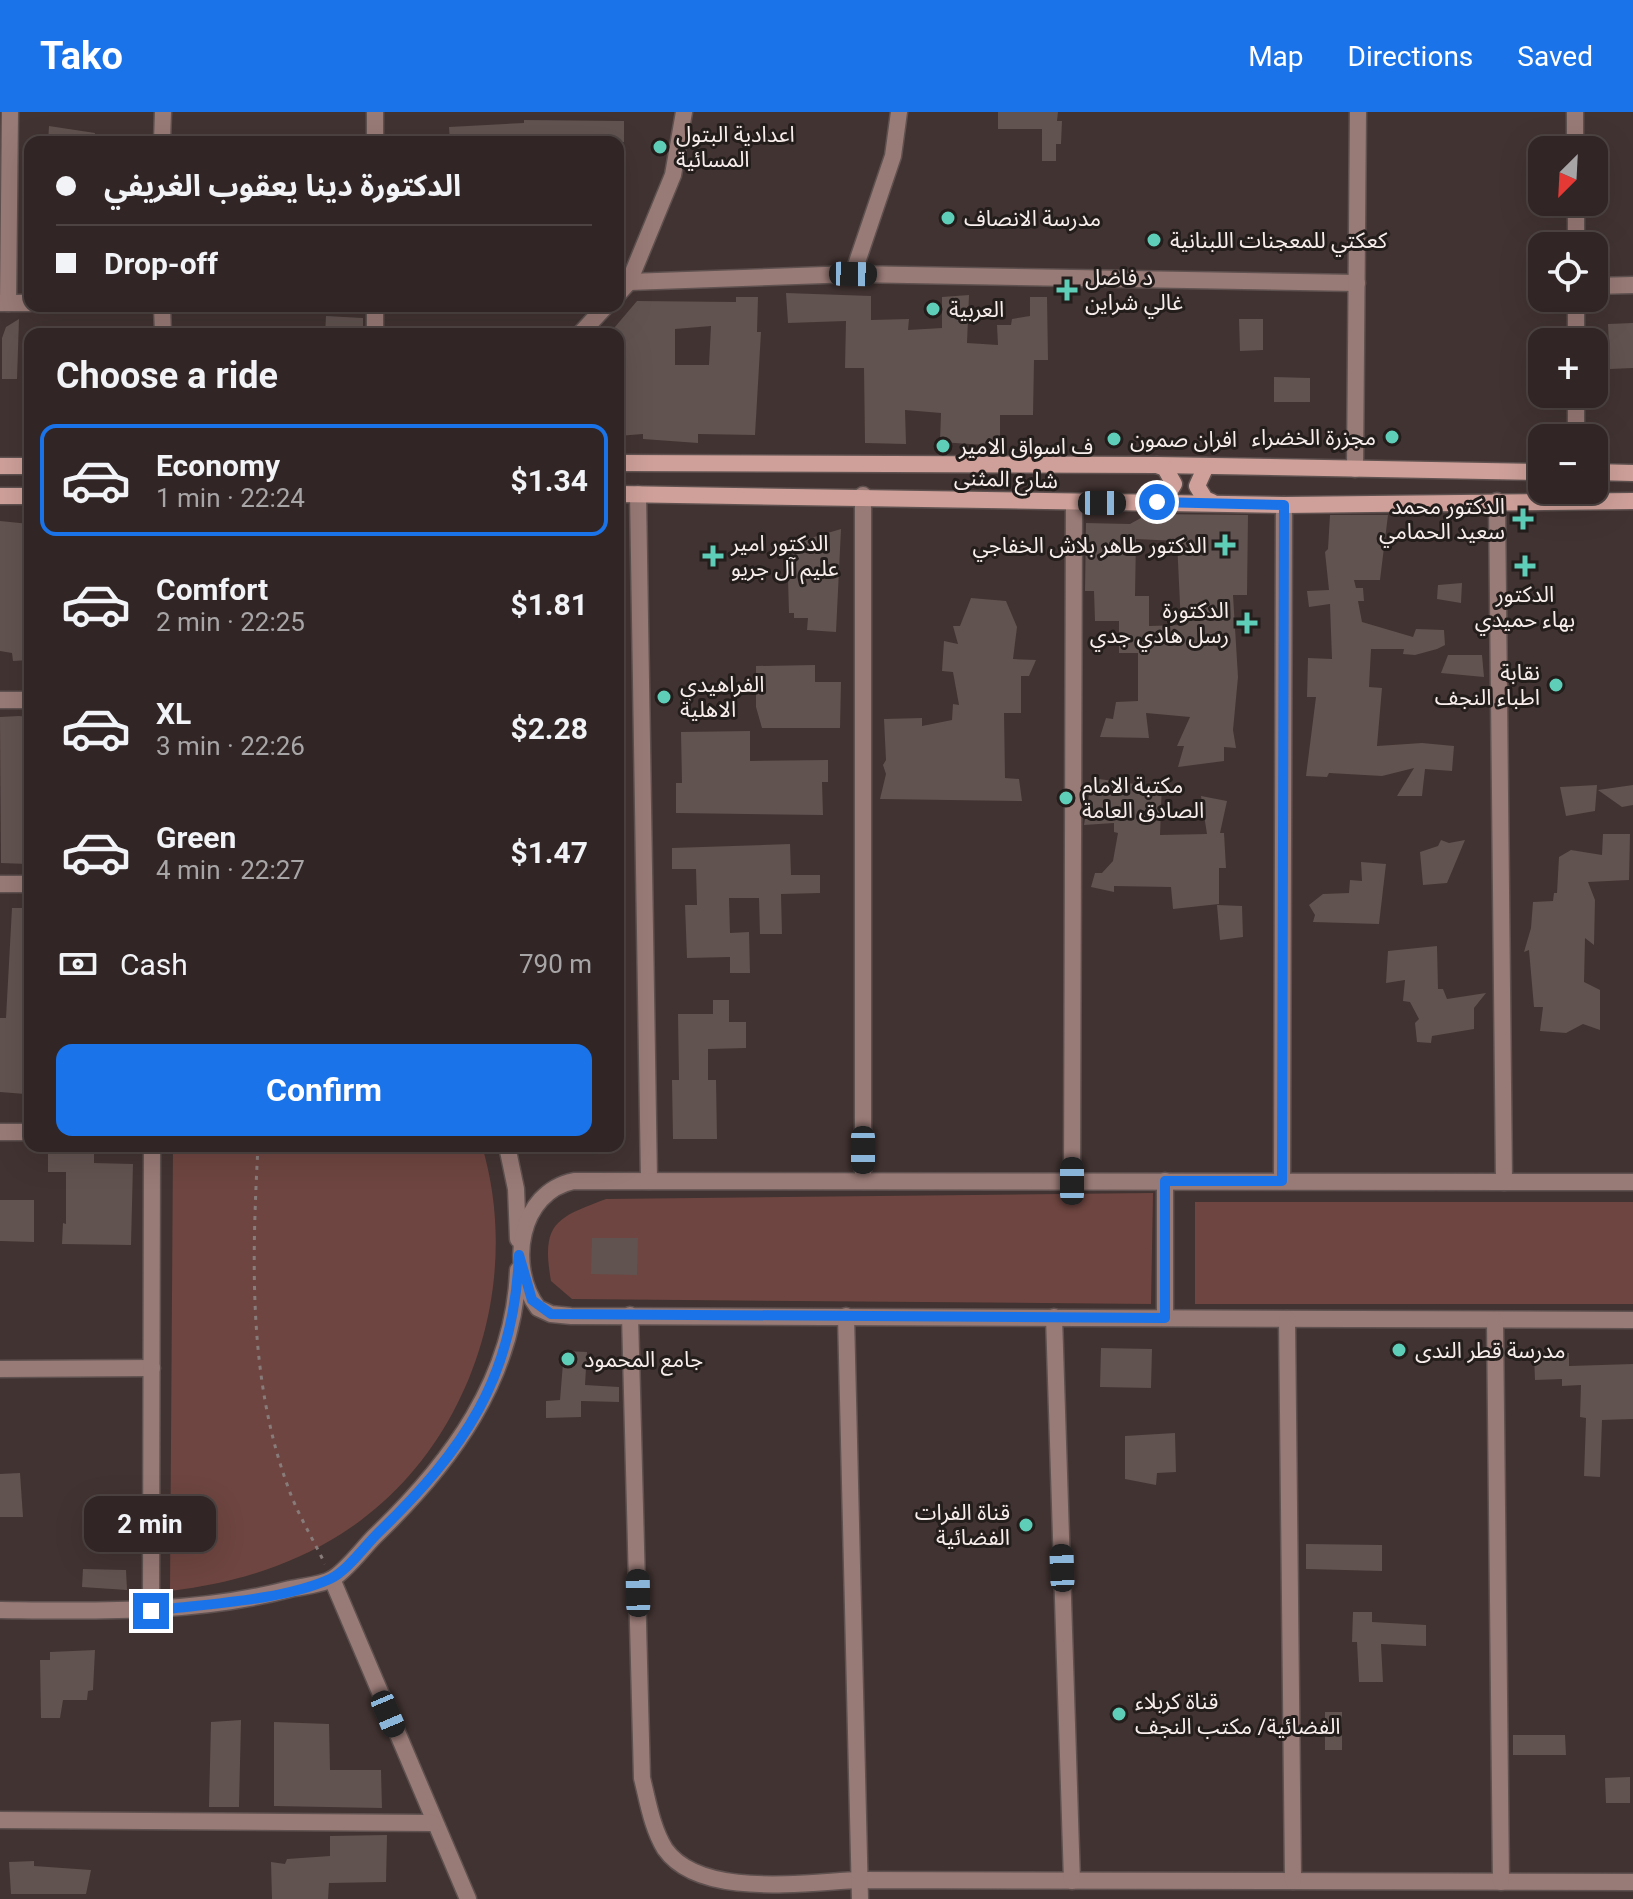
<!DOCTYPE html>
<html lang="en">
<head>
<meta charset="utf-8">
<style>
  :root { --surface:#312625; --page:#392e2d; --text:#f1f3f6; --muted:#a8a5a7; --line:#4c4342; --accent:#1a73e8 }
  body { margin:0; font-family:Roboto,"Noto Sans Arabic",sans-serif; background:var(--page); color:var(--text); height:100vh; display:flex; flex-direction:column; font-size:30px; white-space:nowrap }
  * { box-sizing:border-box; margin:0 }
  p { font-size:26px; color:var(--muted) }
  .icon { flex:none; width:44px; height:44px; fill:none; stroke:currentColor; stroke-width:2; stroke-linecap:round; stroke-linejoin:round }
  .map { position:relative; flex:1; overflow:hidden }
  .drawer { position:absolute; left:24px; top:216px; width:600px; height:824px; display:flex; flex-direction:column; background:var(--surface); border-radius:16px; box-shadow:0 8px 32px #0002,0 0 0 2px var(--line) }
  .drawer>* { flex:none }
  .guide { position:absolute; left:24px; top:24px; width:600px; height:176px; border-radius:16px; box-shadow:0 8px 32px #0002,0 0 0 2px var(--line); display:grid; align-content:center; height:176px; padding:0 32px; background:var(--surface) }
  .needle { width:52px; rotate:204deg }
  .buttons { position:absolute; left:1528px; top:24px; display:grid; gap:16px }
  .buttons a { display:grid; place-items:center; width:80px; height:80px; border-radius:16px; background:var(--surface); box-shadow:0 8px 32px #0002,0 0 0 2px var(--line); font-size:40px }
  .end { position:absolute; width:36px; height:36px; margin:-18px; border:10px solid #1a73e8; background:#fff; box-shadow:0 0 0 4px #fff }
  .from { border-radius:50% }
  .bubble { position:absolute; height:56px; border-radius:16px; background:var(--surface); box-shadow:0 8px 32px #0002,0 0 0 2px var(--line); font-size:26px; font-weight:700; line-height:56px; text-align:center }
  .car { position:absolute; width:24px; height:48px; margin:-24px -12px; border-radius:10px; box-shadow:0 0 6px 2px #0007; background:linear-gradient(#222 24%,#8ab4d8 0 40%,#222 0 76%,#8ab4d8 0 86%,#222 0) }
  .guide b { display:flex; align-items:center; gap:28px; height:76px; font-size:30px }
  .guide b+b { border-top:2px solid var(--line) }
  .guide i { width:20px; height:20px; background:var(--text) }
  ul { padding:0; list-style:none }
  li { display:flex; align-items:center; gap:24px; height:112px; margin:0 16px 12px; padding:0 16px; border:4px solid transparent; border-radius:16px }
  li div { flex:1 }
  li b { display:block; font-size:30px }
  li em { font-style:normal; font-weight:700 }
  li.selected { border-color:var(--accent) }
  li>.icon { width:72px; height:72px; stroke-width:1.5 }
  h2 { padding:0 32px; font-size:36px; line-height:96px }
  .pay { display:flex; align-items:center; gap:20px; height:88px; padding:0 32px; font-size:30px }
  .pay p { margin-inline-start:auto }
  .primary-button { display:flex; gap:16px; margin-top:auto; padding:16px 32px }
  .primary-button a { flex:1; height:92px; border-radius:16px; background:var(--accent); color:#fff; font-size:32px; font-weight:700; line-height:92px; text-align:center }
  header { display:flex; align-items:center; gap:48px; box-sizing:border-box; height:112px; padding:0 40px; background:var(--accent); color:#fff }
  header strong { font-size:38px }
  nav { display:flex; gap:44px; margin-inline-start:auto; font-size:28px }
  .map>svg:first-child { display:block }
  .green { fill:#6e4540 }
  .building { fill:#615350; fill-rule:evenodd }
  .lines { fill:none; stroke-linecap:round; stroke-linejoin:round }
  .street-casing { stroke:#5e514f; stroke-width:19 }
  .secondary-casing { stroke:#5e514f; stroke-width:19 }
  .path { stroke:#887c7a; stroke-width:3; stroke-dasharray:4 6; stroke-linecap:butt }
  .street { stroke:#987a76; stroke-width:16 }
  .secondary { stroke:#cea099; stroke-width:16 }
  .route { stroke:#1a73e8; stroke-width:10 }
  .poi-dot { fill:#5eceb8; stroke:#231d1c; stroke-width:3 }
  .labels { text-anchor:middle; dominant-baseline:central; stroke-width:6; stroke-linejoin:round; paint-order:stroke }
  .poi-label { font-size:22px; fill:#f8efed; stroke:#231d1c; text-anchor:start }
  .street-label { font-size:22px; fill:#f8efed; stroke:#231d1c }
</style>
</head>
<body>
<header>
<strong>Tako</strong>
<nav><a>Map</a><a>Directions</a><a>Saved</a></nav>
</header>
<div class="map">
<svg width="1633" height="1787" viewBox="0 0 1633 1787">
  <rect width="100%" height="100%" fill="#413331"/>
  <g class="green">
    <path d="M173,1034H482C524,1175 468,1342 341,1422C289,1455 230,1472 170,1479Z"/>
    <path d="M1153,1081L1151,1192L572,1187L551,1169C541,1112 555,1106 606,1087Z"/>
    <rect x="1195" y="1090" width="438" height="102"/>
  </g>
  <g class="building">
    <polygon points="998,0 1058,0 1057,9 1062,9 1061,32 1056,32 1056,49 1042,49 1042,17 998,17"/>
    <polygon points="524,8 624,9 624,30 450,30 449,15 524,11"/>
    <polygon points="49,14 95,21 94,30 48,30"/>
    <polygon points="786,181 871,184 871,208 909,207 908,218 942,216 942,185 969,183 967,231 998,233 997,213 1011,213 1012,207 1030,204 1030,185 1047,185 1048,248 1034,248 1033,303 1000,303 1000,334 940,330 941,301 905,298 906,332 865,331 864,256 845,256 846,209 788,211"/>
    <path d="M736,185H758L757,220H761L755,323L698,322V331L643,327V322L618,324V222H609L637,189L736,190ZM711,214L709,253H675V217Z"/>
    <polygon points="326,204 363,206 363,222 325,222"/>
    <polygon points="19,207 17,267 2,267 2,226 6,215"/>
    <polygon points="1239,207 1263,207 1263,238 1240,239"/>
    <polygon points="1633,211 1633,256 1610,257 1608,212"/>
    <polygon points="1274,265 1310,266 1310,290 1274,290"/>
    <path d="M1148,402L1248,403L1247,483H1233L1238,565L1233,618L1236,636L1224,635V649L1178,655L1184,634H1177L1190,605L1146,601L1149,626L1100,625L1106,606L1113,607L1116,590L1138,589V541H1119V509H1095L1094,479H1085L1086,411L1130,412ZM1136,427L1177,429L1181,513L1149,514V484H1135Z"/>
    <polygon points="1330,403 1388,403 1380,468 1354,468 1356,476 1363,476 1364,489 1358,489 1362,510 1413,525 1416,517 1444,518 1445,533 1437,537 1415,543 1403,542 1404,537 1371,537 1369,575 1382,576 1377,634 1422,631 1454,634 1452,659 1425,657 1422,684 1397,684 1414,656 1382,664 1329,661 1327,665 1306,664 1316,585 1307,585 1308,546 1332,547 1330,492 1309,495 1307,479 1329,478 1325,440 1328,437"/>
    <polygon points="0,409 30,412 30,548 13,549 12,541 0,539"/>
    <polygon points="841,417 836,520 807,518 808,506 794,506 794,501 789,501 787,433"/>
    <polygon points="1462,471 1461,491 1437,487 1438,473"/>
    <polygon points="971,486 1006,489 1017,515 1013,547 1036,548 1029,564 1021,564 1021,601 1004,601 1005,666 1019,667 1022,689 880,687 886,662 883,653 886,648 884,607 922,606 922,614 952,608 953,592 959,593 953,560 942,559 944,529 958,532 953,514 960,514"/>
    <polygon points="1448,543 1482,543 1484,565 1441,561"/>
    <polygon points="815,553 815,570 841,570 840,616 762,616 756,595 756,554"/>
    <polygon points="19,604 30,605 27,752 1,751 0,605"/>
    <polygon points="750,619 750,649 828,648 828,670 822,670 823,703 676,701 676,671 682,671 681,620"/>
    <polygon points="1092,666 1156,675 1157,680 1162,669 1160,723 1207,722 1201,684 1227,689 1220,721 1224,721 1226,756 1219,756 1219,792 1173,797 1171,775 1114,774 1114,780 1091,775 1095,761 1102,761 1113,749 1118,721 1114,720 1114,711 1084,713"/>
    <polygon points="1597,673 1595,699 1566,704 1560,675"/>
    <polygon points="1633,673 1633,693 1622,695 1598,678"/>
    <polygon points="1603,722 1630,722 1629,768 1588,770 1595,788 1594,833 1585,826 1584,870 1600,878 1600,918 1583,912 1566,921 1540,919 1543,895 1534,895 1529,838 1524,840 1531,816 1533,790 1553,789 1554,781 1557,781 1559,745 1571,738 1602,743"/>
    <polygon points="1441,728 1449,731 1465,728 1447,771 1423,773 1420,740 1438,734"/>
    <polygon points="790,732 791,763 820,763 820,781 781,782 782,822 760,822 759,786 729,786 730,821 749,820 750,861 730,861 730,845 687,846 685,793 697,793 696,757 672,757 672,736"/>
    <polygon points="1361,750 1386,752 1379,812 1313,810 1315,803 1309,793 1323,782 1349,781 1350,768 1362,769"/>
    <polygon points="1217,793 1242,794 1243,825 1220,828"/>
    <polygon points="12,796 30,796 25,900 30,900 30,930 25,982 0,980 0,906 6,906"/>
    <polygon points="1437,834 1438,877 1443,877 1447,887 1486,881 1474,896 1474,917 1432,924 1431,931 1417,930 1415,911 1419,907 1410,890 1403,889 1405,868 1386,871 1388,839"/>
    <polygon points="713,888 729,888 729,910 746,910 746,936 708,937 708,968 716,968 717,1027 673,1027 672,968 679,968 678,902 713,902"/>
    <polygon points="48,1034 94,1034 94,1051 133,1052 131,1133 62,1132 63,1111 66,1112 66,1060 48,1060"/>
    <polygon points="0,1088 34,1088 34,1130 0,1129"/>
    <polygon points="592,1126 638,1126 637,1163 591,1162"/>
    <polygon points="1101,1236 1152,1237 1151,1276 1100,1275"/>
    <polygon points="564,1239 587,1240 585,1273 619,1275 619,1290 581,1289 581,1305 546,1306 546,1289 560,1288"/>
    <polygon points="1569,1241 1569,1254 1633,1252 1633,1307 1602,1308 1600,1365 1584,1364 1586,1306 1580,1305 1581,1273 1562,1274 1562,1267 1535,1268 1534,1242"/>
    <polygon points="1175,1321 1176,1360 1157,1361 1156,1373 1125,1367 1125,1324"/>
    <polygon points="20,1361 23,1405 0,1405 0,1362"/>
    <polygon points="1306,1432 1382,1433 1382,1459 1306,1457"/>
    <polygon points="83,1457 126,1458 127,1478 82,1475"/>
    <polygon points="1353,1500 1372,1500 1372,1510 1426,1513 1426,1534 1381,1532 1383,1570 1359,1570 1357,1530 1352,1530"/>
    <polygon points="95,1538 93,1578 88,1579 87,1588 63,1588 60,1606 41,1606 40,1548 50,1548 50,1540"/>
    <rect x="1325" y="1600" width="17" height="38"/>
    <polygon points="241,1608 239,1695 209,1695 211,1610"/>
    <polygon points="274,1610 329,1612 330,1658 381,1658 382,1696 274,1694"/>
    <polygon points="1513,1623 1565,1623 1566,1643 1513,1643"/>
    <polygon points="1630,1665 1630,1691 1606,1691 1605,1666"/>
    <polygon points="387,1723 386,1770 329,1771 328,1787 272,1787 271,1750 285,1752 287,1747 330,1744 330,1724"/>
    <polygon points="34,1749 34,1754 91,1758 86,1782 11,1782 9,1750"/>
  </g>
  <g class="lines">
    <g class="street-casing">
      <g id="street">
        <polyline points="375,0 375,30"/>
        <polyline points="1575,0 1575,38"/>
        <polyline points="162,30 163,0"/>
        <polyline points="1576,90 1576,134"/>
        <polyline points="853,162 893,44 899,0"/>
        <polyline points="629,170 853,162 1357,171"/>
        <polyline points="1594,174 1633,173"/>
        <polyline points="618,182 629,170 673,63 684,0"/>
        <polyline points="1576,186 1576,230"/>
        <polyline points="0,191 30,191"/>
        <polyline points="8,191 10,0"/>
        <polyline points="162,194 163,222"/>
        <polyline points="375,194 375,222"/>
        <polyline points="580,222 606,194"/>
        <polyline points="1576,282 1576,326"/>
        <polyline points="1355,357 1358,0"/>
        <polyline points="638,382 649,1069"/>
        <polyline points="1497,389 1504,1070"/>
        <polyline points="0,588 30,588"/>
        <polyline points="0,772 30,772"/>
        <polyline points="0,1020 30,1020"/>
        <polyline points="507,1034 516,1077 518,1127"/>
        <polyline points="863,1069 863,383"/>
        <polyline points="1072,1069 1074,391"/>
        <polyline points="1282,1069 1284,393"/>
        <path d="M1633,1070L574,1069C519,1080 507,1155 538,1196L551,1202L571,1204L1633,1208"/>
        <path d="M630,1203L642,1666C648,1690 652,1716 665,1737C700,1787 805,1770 860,1768L1633,1770"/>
        <polyline points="846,1204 860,1787"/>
        <polyline points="1054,1205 1072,1769"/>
        <polyline points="1165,1206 1165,1069"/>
        <polyline points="1287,1207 1293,1769"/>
        <polyline points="1495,1208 1501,1770"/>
        <polyline points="0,1257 152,1256"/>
        <polyline points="332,1467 468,1787"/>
        <path d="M0,1498C97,1499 195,1502 290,1477C303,1474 321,1473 332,1467C347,1458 362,1437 375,1424C451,1351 514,1267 518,1158"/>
        <polyline points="151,1499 152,1034"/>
        <polyline points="0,1708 433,1711"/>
      </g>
    </g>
    <g class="secondary-casing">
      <g id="secondary">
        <polyline points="618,351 1157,353 1542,360"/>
        <polyline points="1157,353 1165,356 1174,372 1165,387 1157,390"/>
        <polyline points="0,354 30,354"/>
        <polyline points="1206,354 1197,374 1205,387 1212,390"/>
        <polyline points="1594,360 1633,361"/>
        <polyline points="618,382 1284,393 1633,389"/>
        <polyline points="0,384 30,384"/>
      </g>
    </g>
    <path class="path" d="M258,1034C252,1148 248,1266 288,1375C297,1401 313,1427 325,1452"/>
    <use href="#street" class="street"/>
    <use href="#secondary" class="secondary"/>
  </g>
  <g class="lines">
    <path class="route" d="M151,1499C204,1492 281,1489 330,1467C347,1459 364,1435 378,1421C464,1338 514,1266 519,1143L532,1188L551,1202L1165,1206V1069H1282L1284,393L1157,390"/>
  </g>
  <g class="poi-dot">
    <circle cx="660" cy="35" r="8"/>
    <circle cx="948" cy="106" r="8"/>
    <circle cx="1154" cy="128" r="8"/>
    <path d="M1063 166h8v8h8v8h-8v8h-8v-8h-8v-8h8z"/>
    <circle cx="933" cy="197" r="8"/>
    <circle cx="1392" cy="325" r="8"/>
    <circle cx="1114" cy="327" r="8"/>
    <circle cx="943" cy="334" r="8"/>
    <path d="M1519 395h8v8h8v8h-8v8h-8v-8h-8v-8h8z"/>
    <path d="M1221 421h8v8h8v8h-8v8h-8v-8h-8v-8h8z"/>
    <path d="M709 432h8v8h8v8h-8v8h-8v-8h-8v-8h8z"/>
    <path d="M1521 442h8v8h8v8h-8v8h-8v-8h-8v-8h8z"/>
    <path d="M1243 499h8v8h8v8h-8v8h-8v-8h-8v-8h8z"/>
    <circle cx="1556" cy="573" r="8"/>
    <circle cx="664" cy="585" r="8"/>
    <circle cx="1066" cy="686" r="8"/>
    <circle cx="1399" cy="1238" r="8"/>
    <circle cx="568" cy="1247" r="8"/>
    <circle cx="1026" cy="1413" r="8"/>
    <circle cx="1119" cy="1602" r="8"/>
  </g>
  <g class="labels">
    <g class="poi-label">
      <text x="676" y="22">اعدادية البتول<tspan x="676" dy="25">المسائية</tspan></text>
      <text x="964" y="106">مدرسة الانصاف</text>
      <text x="1170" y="128">كعكتي للمعجنات اللبنانية</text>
      <text x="1085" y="165">د فاضل<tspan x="1085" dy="25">غالي شراين</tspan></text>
      <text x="949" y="197">العربية</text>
      <text x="1376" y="325" text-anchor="end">مجزرة الخضراء</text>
      <text x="1130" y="327">افران صمون</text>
      <text x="959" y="334">ف اسواق الامير</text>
      <text x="1505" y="394" text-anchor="end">الدكتور محمد<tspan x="1505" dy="25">سعيد الحمامي</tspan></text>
      <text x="731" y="431">الدكتور امير<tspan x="731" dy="25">عليم آل جريو</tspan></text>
      <text x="1207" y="433" text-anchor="end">الدكتور طاهر بلاش الخفاجي</text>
      <text x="1525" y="482" text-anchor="middle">الدكتور<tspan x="1525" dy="25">بهاء حميدي</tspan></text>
      <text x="1229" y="498" text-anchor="end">الدكتورة<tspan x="1229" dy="25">رسل هادي جدي</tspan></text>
      <text x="1540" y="560" text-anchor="end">نقابة<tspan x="1540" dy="25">اطباء النجف</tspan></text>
      <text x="680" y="572">الفراهيدي<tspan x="680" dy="25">الاهلية</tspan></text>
      <text x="1082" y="673">مكتبة الامام<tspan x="1082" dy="25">الصادق العامة</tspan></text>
      <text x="1415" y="1238">مدرسة قطر الندى</text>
      <text x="584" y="1247">جامع المحمود</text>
      <text x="1010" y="1400" text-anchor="end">قناة الفرات<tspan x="1010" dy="25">الفضائية</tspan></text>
      <text x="1135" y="1589">قناة كربلاء<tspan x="1135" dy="25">الفضائية/ مكتب النجف</tspan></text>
    </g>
    <g class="street-label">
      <text transform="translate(1006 367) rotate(2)">شارع المثنى</text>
    </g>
  </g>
</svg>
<div class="buttons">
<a><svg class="needle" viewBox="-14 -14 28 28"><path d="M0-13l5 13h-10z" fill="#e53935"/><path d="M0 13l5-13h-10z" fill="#a8a5a7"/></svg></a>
<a><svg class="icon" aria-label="locate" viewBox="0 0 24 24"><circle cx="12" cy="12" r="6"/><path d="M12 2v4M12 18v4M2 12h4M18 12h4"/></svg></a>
<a>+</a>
<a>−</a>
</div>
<i class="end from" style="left:1157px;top:390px"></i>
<i class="end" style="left:151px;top:1499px"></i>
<div class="bubble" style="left:84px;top:1384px;width:132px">2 min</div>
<i class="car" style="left:853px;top:162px;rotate:91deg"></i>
<i class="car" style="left:1102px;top:391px;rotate:90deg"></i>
<i class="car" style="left:863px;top:1038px;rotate:180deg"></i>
<i class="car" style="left:1072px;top:1069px;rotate:0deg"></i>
<i class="car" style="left:1062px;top:1456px;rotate:358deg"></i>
<i class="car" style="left:638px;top:1481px;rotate:359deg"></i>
<i class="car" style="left:388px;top:1602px;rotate:157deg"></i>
<div class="guide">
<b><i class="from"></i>الدكتورة دينا يعقوب الغريفي</b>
<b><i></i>Drop-off</b>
</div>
<section class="drawer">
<h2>Choose a ride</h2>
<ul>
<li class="selected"><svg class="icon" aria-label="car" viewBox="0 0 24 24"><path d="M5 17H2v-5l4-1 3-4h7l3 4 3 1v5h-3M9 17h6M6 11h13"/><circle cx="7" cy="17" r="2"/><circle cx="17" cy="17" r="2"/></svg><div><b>Economy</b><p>1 min · 22:24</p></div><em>$1.34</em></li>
<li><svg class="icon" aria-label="car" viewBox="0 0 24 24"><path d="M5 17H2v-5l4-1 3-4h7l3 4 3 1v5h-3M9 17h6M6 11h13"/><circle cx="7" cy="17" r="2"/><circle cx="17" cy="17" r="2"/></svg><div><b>Comfort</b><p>2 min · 22:25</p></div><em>$1.81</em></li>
<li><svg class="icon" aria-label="car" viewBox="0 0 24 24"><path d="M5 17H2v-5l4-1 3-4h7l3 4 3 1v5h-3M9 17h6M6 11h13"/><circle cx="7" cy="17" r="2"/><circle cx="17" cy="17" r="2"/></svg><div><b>XL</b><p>3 min · 22:26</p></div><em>$2.28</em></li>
<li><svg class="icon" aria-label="car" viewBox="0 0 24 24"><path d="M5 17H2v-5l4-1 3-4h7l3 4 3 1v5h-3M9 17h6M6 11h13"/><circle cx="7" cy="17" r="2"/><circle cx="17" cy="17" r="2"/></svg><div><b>Green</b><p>4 min · 22:27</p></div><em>$1.47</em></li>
</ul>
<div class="pay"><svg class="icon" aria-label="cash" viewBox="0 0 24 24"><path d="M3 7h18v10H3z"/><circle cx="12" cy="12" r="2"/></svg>Cash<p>790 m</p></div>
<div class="primary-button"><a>Confirm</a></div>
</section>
</div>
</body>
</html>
